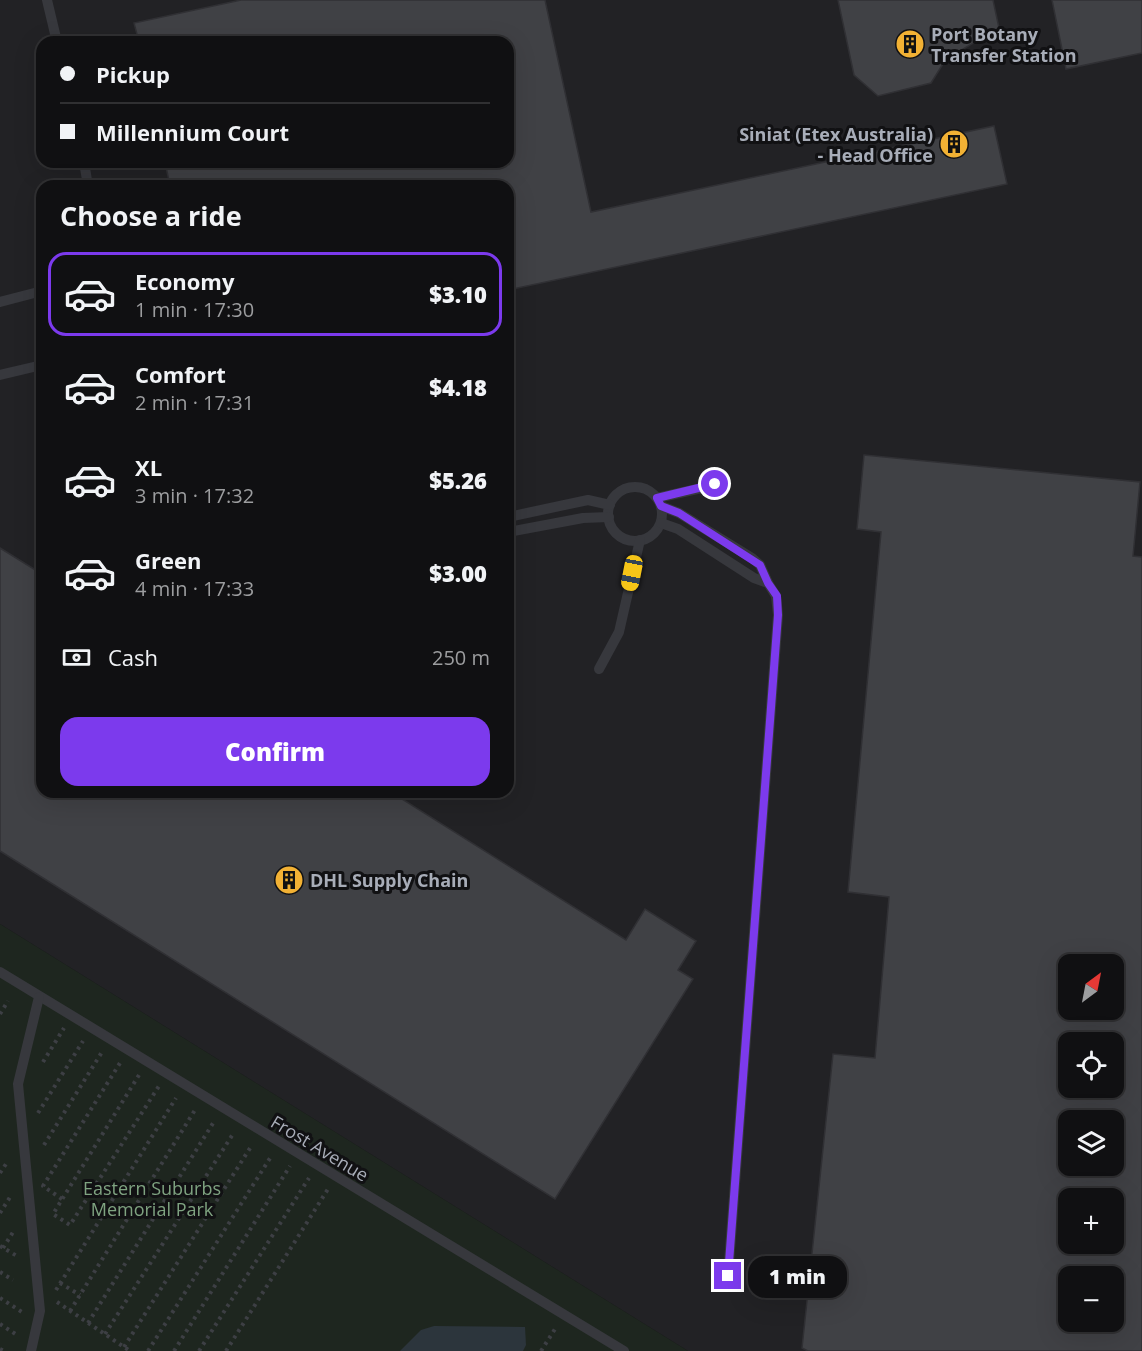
<!DOCTYPE html>
<html lang="en">
<head>
<meta charset="utf-8">
<style>
  :root { --surface:#101012; --page:#19191b; --text:#f1f3f6; --muted:#9c9d9f; --line:#303032; --accent:#7c3aed }
  body { margin:0; font-family:"Open Sans",sans-serif; background:var(--page); color:var(--text); height:100vh; display:flex; flex-direction:column; font-size:22px; white-space:nowrap }
  * { box-sizing:border-box; margin:0 }
  p { font-size:20px; color:var(--muted) }
  .icon { flex:none; width:33px; height:33px; fill:none; stroke:currentColor; stroke-width:2; stroke-linecap:round; stroke-linejoin:round }
  .map { position:relative; flex:1; overflow:hidden }
  .side { position:absolute; left:36px; top:180px; width:478px; height:618px; display:flex; flex-direction:column; background:var(--surface); border-radius:18px; box-shadow:0 6px 24px #0002,0 0 0 2px var(--line) }
  .side>* { flex:none }
  .guide { position:absolute; left:36px; top:36px; width:478px; height:132px; border-radius:18px; box-shadow:0 6px 24px #0002,0 0 0 2px var(--line); display:grid; align-content:center; height:132px; padding:0 24px; background:var(--surface) }
  .needle { width:39px; rotate:32deg }
  .controls { position:absolute; left:1058px; top:954px; display:grid; gap:12px }
  .controls a { display:grid; place-items:center; width:66px; height:66px; border-radius:12px; background:var(--surface); box-shadow:0 6px 24px #0002,0 0 0 2px var(--line); font-size:30px }
  .end { position:absolute; width:27px; height:27px; margin:-14px; border:8px solid #7c3aed; background:#fff; box-shadow:0 0 0 3px #fff }
  .from { border-radius:50% }
  .bubble { position:absolute; height:42px; border-radius:18px; background:var(--surface); box-shadow:0 6px 24px #0002,0 0 0 2px var(--line); font-size:20px; font-weight:800; line-height:42px; text-align:center }
  .car { position:absolute; width:18px; height:36px; margin:-18px -9px; border-radius:8px; box-shadow:0 0 4px 2px #0007; background:linear-gradient(#f5c518 24%,#345 0 40%,#f5c518 0 76%,#345 0 86%,#f5c518 0) }
  .guide b { display:flex; align-items:center; gap:21px; height:57px; font-size:22px }
  .guide b+b { border-top:2px solid var(--line) }
  .guide i { width:15px; height:15px; background:var(--text) }
  ul { padding:0; list-style:none }
  li { display:flex; align-items:center; gap:18px; height:84px; margin:0 12px 9px; padding:0 12px; border:3px solid transparent; border-radius:18px }
  li div { flex:1 }
  li b { display:block; font-size:22px }
  li em { font-style:normal; font-weight:800 }
  li.current { border-color:var(--accent) }
  li>.icon { width:54px; height:54px; stroke-width:1.5 }
  h2 { padding:0 24px; font-size:27px; line-height:72px }
  .pay { display:flex; align-items:center; gap:15px; height:66px; padding:0 24px; font-size:22px }
  .pay p { margin-inline-start:auto }
  .primary-button { display:flex; gap:12px; margin-top:auto; padding:12px 24px }
  .primary-button a { flex:1; height:69px; border-radius:18px; background:var(--accent); color:#fff; font-size:24px; font-weight:800; line-height:69px; text-align:center }
  .map>svg:first-child { display:block }
  .built { fill:#222225; fill-rule:evenodd }
  .green { fill:#1e261f }
  .water { fill:#2c353c }
  .building { fill:#404145; stroke:#303034; stroke-width:1.5; fill-rule:evenodd }
  .lines { fill:none; stroke-linecap:round; stroke-linejoin:round }
  .path { stroke:#3d3f44; stroke-width:4; stroke-dasharray:3 4.5; stroke-linecap:butt }
  .lane { stroke:#37383d; stroke-width:10 }
  .route { stroke:#7c3aed; stroke-width:8 }
  .labels { text-anchor:middle; dominant-baseline:central; stroke-width:6; stroke-linejoin:round; paint-order:stroke }
  .poi-label { font-size:18px; font-weight:bold; fill:#a8adb8; stroke:#111113; text-anchor:start }
  .street-label { font-size:18px; fill:#a8adb8; stroke:#111113 }
  .park-label { font-size:18px; fill:#7fa381; stroke:#111113 }
</style>
</head>
<body>
<div class="map">
<svg width="1142" height="1351" viewBox="0 0 1142 1351">
  <rect width="100%" height="100%" fill="#161618"/>
  <path class="built" d="M0,0H1142V1351H688L0,924ZM42,42H508V162H42ZM42,186H508V792H42ZM1068,964H1113V1010H1068ZM1068,1042H1113V1088H1068ZM1068,1120H1113V1166H1068ZM1068,1198H1113V1244H1068ZM1068,1276H1113V1322H1068Z"/>
  <polygon class="green" points="0,924 688,1351 0,1351"/>
  <polygon class="water" points="434,1326 525,1327 526,1345 523,1351 400,1351 421,1330"/>
  <g class="building">
    <polygon points="241,0 545,0 591,212 994,126 1007,184 508,290 508,186 170,186 165,162 508,162 508,42 139,42 134,23"/>
    <polygon points="838,0 993,0 999,28 946,59 931,83 878,96 854,75"/>
    <polygon points="1052,0 1142,0 1142,53 1066,69"/>
    <path d="M864,455L1140,482L1133,556L1142,557V1351H808L802,1348L833,1054L875,1058L889,897L848,892L881,532L857,529ZM1068,964H1113V1010H1068ZM1068,1042H1113V1088H1068ZM1068,1120H1113V1166H1068ZM1068,1198H1113V1244H1068ZM1068,1276H1113V1322H1068Z"/>
    <polygon points="0,548 42,574 42,792 391,792 626,940 645,909 696,941 678,970 693,979 555,1199 0,851"/>
  </g>
  <g class="lines">
    <g class="path">
      <polyline points="0,1014 8,1001"/>
      <polyline points="43,1062 64,1028"/>
      <polyline points="139,1075 53,1214 70,1225 159,1086"/>
      <polyline points="38,1113 83,1041"/>
      <polyline points="44,1145 102,1052"/>
      <polyline points="0,1173 8,1161"/>
      <polyline points="62,1199 43,1186 120,1063"/>
      <polyline points="0,1213 12,1194"/>
      <polyline points="0,1246 17,1256"/>
      <polyline points="3,1248 15,1229"/>
      <polyline points="0,1272 13,1280"/>
      <polyline points="60,1283 80,1295"/>
      <polyline points="56,1290 176,1098"/>
      <polyline points="0,1298 22,1312"/>
      <polyline points="57,1302 130,1351"/>
      <polyline points="70,1311 195,1110"/>
      <polyline points="88,1323 215,1120"/>
      <polyline points="0,1324 17,1335"/>
      <polyline points="105,1334 233,1134"/>
      <polyline points="124,1347 252,1145"/>
      <polyline points="0,1349 4,1351"/>
      <polyline points="148,1351 272,1155"/>
      <polyline points="174,1351 290,1166"/>
      <polyline points="199,1351 309,1178"/>
      <polyline points="226,1351 328,1189"/>
      <polyline points="541,1351 555,1329"/>
    </g>
    <g class="lane">
      <polyline points="47,0 57,42"/>
      <polyline points="84,162 88,186"/>
      <polyline points="0,302 42,291"/>
      <polyline points="0,375 42,365"/>
      <circle cx="635" cy="514" r="27"/>
      <polyline points="657,498 715,485"/>
      <polyline points="661,506 679,513 752,558 760,565 768,583 776,596 778,615 728,1276"/>
      <polyline points="508,517 588,500 610,505"/>
      <polyline points="661,523 678,529 754,578 768,583"/>
      <polyline points="508,532 583,518 609,517"/>
      <polyline points="599,669 619,632 640,540"/>
      <polyline points="0,972 624,1351"/>
      <polyline points="31,1351 40,1311 18,1084 39,997"/>
    </g>
  </g>
  <g class="lines">
    <polyline class="route" points="715,484 657,498 661,506 679,513 760,565 768,583 777,596 778,615 728,1276"/>
  </g>
  <defs>
    <g id="building-disc" transform="scale(1.5)"><circle r="9.5" fill="#f2b134" stroke="#111113"/><path d="M-4-6H4V6H1V3H-1V6H-4ZM-2.5-4.3h1.7v1.8h-1.7ZM.8-4.3h1.7v1.8H.8ZM-2.5-1h1.7V.8h-1.7ZM.8-1h1.7V.8H.8Z" fill="#111"/></g>
  </defs>
  <g fill-rule="evenodd">
    <use href="#building-disc" x="910" y="44"/>
    <use href="#building-disc" x="954" y="144"/>
    <use href="#building-disc" x="289" y="880"/>
  </g>
  <g class="labels">
    <g class="poi-label">
      <text x="931" y="34">Port Botany<tspan x="931" dy="21">Transfer Station</tspan></text>
      <text x="933" y="134" text-anchor="end">Siniat (Etex Australia)<tspan x="933" dy="21">- Head Office</tspan></text>
      <text x="310" y="880">DHL Supply Chain</text>
    </g>
    <g class="street-label">
      <text transform="translate(320 1148) rotate(31)">Frost Avenue</text>
    </g>
    <g class="park-label">
      <text x="152" y="1188">Eastern Suburbs<tspan x="152" dy="21">Memorial Park</tspan></text>
    </g>
  </g>
</svg>
<div class="controls">
<a><svg class="needle" viewBox="-14 -14 28 28"><path d="M0-13l5 13h-10z" fill="#e53935"/><path d="M0 13l5-13h-10z" fill="#9c9d9f"/></svg></a>
<a><svg class="icon" aria-label="locate" viewBox="0 0 24 24"><circle cx="12" cy="12" r="6"/><path d="M12 2v4M12 18v4M2 12h4M18 12h4"/></svg></a>
<a><svg class="icon" aria-label="layers" viewBox="0 0 24 24"><path d="M12 4l9 5-9 5-9-5zM3 14l9 5 9-5"/></svg></a>
<a>+</a>
<a>−</a>
</div>
<i class="end from" style="left:715px;top:484px"></i>
<i class="end" style="left:728px;top:1276px"></i>
<div class="bubble" style="left:748px;top:1256px;width:99px">1 min</div>
<i class="car" style="left:632px;top:573px;rotate:191deg"></i>
<div class="guide">
<b><i class="from"></i>Pickup</b>
<b><i></i>Millennium Court</b>
</div>
<section class="side">
<h2>Choose a ride</h2>
<ul>
<li class="current"><svg class="icon" aria-label="car" viewBox="0 0 24 24"><path d="M5 17H2v-5l4-1 3-4h7l3 4 3 1v5h-3M9 17h6M6 11h13"/><circle cx="7" cy="17" r="2"/><circle cx="17" cy="17" r="2"/></svg><div><b>Economy</b><p>1 min · 17:30</p></div><em>$3.10</em></li>
<li><svg class="icon" aria-label="car" viewBox="0 0 24 24"><path d="M5 17H2v-5l4-1 3-4h7l3 4 3 1v5h-3M9 17h6M6 11h13"/><circle cx="7" cy="17" r="2"/><circle cx="17" cy="17" r="2"/></svg><div><b>Comfort</b><p>2 min · 17:31</p></div><em>$4.18</em></li>
<li><svg class="icon" aria-label="car" viewBox="0 0 24 24"><path d="M5 17H2v-5l4-1 3-4h7l3 4 3 1v5h-3M9 17h6M6 11h13"/><circle cx="7" cy="17" r="2"/><circle cx="17" cy="17" r="2"/></svg><div><b>XL</b><p>3 min · 17:32</p></div><em>$5.26</em></li>
<li><svg class="icon" aria-label="car" viewBox="0 0 24 24"><path d="M5 17H2v-5l4-1 3-4h7l3 4 3 1v5h-3M9 17h6M6 11h13"/><circle cx="7" cy="17" r="2"/><circle cx="17" cy="17" r="2"/></svg><div><b>Green</b><p>4 min · 17:33</p></div><em>$3.00</em></li>
</ul>
<div class="pay"><svg class="icon" aria-label="cash" viewBox="0 0 24 24"><path d="M3 7h18v10H3z"/><circle cx="12" cy="12" r="2"/></svg>Cash<p>250 m</p></div>
<div class="primary-button"><a>Confirm</a></div>
</section>
</div>
</body>
</html>
